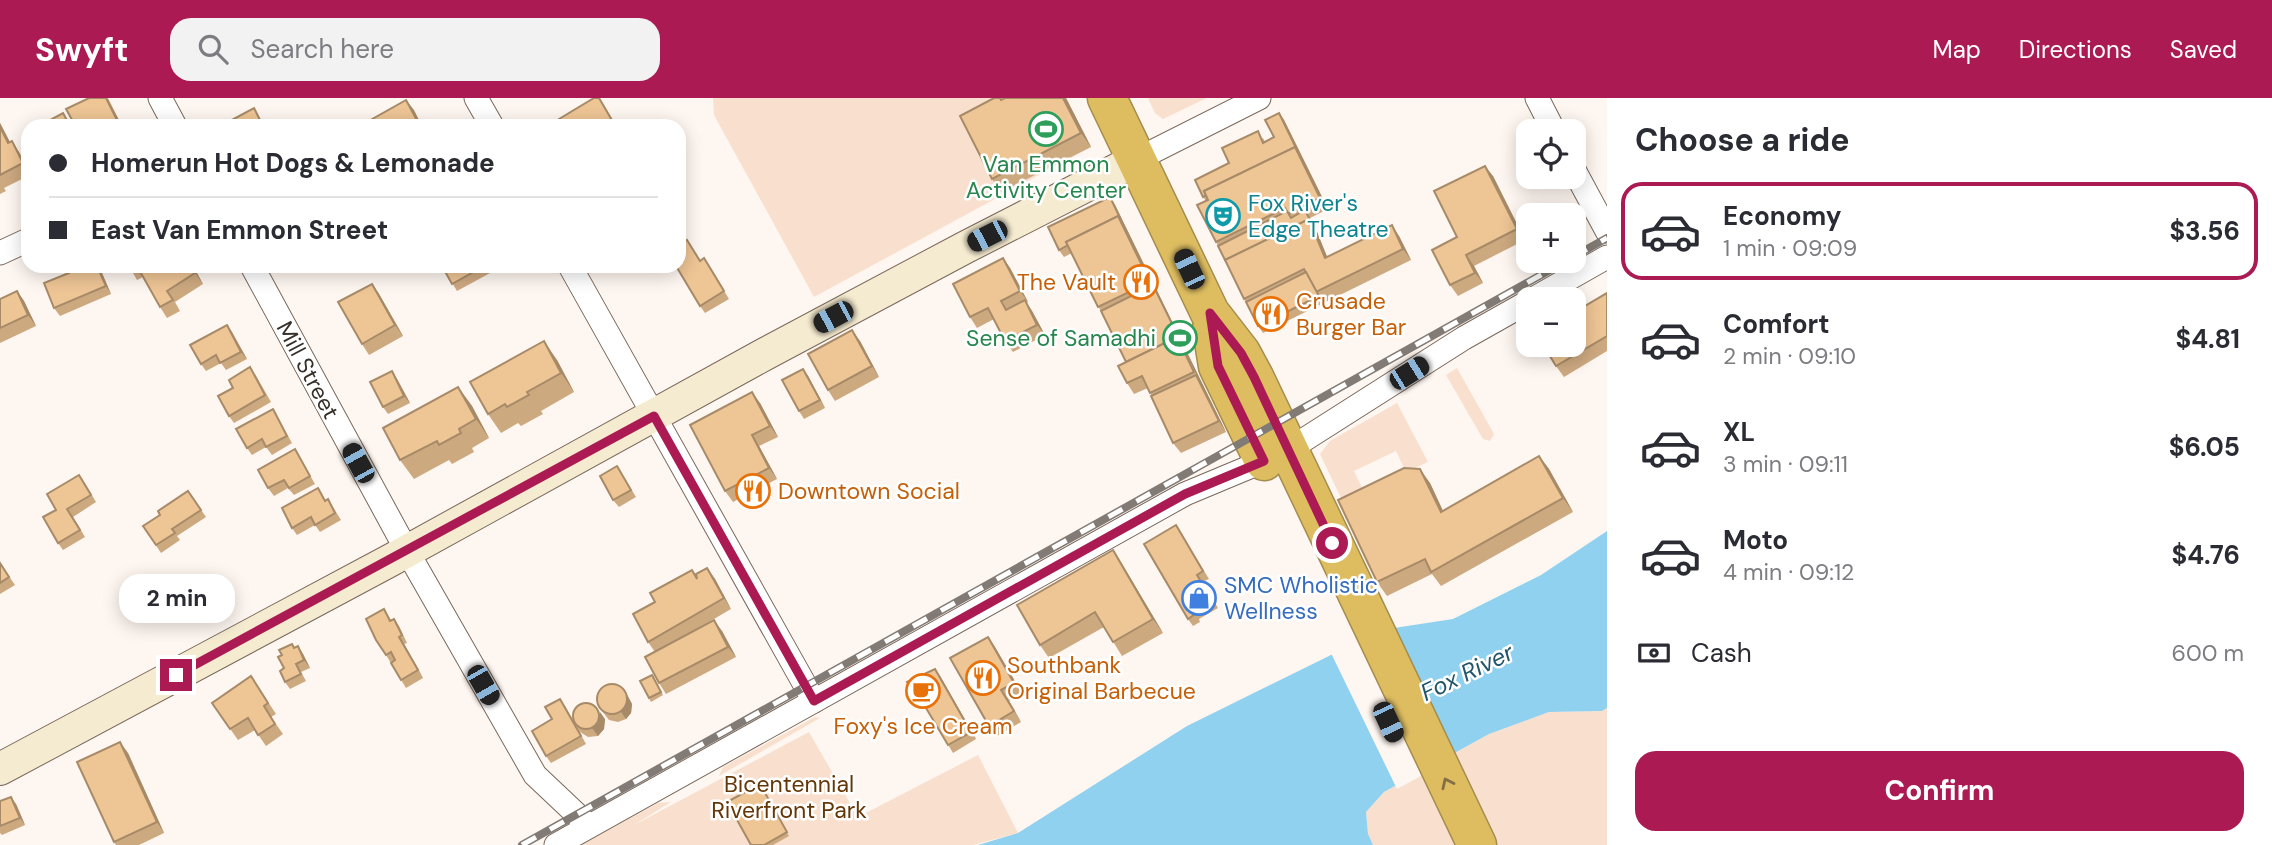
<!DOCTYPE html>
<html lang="en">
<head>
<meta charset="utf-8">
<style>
  :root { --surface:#fff; --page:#f2f2f3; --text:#2b2b33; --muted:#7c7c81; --line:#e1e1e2; --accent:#ab1a52 }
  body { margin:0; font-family:"DM Sans",sans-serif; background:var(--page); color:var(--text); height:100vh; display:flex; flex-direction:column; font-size:26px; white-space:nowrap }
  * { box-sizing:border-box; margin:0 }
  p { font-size:23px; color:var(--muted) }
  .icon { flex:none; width:38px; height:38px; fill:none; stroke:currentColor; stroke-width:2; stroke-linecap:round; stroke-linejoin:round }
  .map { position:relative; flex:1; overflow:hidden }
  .side { display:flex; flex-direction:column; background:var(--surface); width:665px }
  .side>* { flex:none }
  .top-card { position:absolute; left:21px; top:21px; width:665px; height:154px; border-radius:21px; box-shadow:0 4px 18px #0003; display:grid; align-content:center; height:154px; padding:0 28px; background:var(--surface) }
  .fabs { position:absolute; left:1516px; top:21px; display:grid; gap:14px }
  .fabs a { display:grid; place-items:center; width:70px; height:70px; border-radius:14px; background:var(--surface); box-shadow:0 4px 18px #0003; font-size:35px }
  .end { position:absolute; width:32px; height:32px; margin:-16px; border:9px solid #ab1a52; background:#fff; box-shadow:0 0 0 4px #fff }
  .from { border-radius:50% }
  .bubble { position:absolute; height:49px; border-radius:21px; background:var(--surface); box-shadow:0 4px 18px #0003; font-size:23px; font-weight:700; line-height:49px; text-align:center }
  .car { position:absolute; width:21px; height:42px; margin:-21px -10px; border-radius:9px; box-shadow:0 0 5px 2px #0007; background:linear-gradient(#222 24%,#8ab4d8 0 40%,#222 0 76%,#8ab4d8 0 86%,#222 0) }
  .top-card b { display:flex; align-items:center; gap:24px; height:66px; font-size:26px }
  .top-card b+b { border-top:2px solid var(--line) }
  .top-card i { width:18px; height:18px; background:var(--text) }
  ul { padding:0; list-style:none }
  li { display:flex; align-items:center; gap:21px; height:98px; margin:0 14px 10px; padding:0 14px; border:4px solid transparent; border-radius:21px }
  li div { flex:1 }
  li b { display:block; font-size:26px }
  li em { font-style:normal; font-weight:700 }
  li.active { border-color:var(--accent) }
  li>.icon { width:63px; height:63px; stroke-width:1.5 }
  h2 { padding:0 28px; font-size:32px; line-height:84px }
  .pay { display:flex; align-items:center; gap:18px; height:77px; padding:0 28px; font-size:26px }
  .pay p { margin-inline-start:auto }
  .action { display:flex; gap:14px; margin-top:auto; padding:14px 28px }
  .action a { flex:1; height:80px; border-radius:21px; background:var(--accent); color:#fff; font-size:28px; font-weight:700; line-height:80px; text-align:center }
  header { display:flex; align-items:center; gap:42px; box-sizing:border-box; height:98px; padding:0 35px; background:var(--accent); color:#fff }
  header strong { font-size:33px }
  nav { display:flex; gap:38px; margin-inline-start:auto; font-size:24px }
  .search { width:490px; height:63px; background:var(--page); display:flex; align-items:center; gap:18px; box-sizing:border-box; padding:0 24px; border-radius:21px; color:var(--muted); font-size:26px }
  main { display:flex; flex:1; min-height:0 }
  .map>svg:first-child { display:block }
  .green { fill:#f9e0ce }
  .water { fill:#90d1f0 }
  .pier { fill:#fef6f0 }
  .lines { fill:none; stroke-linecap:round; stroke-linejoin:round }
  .street-casing { stroke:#7a685b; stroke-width:25 }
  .secondary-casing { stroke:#7a685b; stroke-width:34 }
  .highway-casing { stroke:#a48c4e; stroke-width:41 }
  .street { stroke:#fff; stroke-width:23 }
  .secondary { stroke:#f5ebd0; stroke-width:32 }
  .highway { stroke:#debd61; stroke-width:38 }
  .rail-casing { stroke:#827b75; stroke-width:8 }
  .rail { stroke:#fff; stroke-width:5; stroke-dasharray:16; stroke-linecap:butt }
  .wall { fill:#cda980 }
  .shaded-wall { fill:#a78a68 }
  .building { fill:#eec595; stroke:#a78a68; stroke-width:2 }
  .oneway { stroke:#826f43 }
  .route { stroke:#ab1a52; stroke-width:9 }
  .labels { text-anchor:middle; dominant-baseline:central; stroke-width:5; stroke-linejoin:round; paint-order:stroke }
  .leisure-label { font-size:23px; fill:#27864d; stroke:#fff }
  .culture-label { font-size:23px; fill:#0d838f; stroke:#fff; text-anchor:start }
  .food-label { font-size:23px; fill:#c56008; stroke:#fff; text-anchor:start }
  .street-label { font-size:23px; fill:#37302a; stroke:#fff }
  .shop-label { font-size:23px; fill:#366cbe; stroke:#fff; text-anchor:start }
  .park-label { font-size:23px; fill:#653607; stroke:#fff }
  .water-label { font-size:24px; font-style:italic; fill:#22556b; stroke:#fff }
</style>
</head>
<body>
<header>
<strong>Swyft</strong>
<div class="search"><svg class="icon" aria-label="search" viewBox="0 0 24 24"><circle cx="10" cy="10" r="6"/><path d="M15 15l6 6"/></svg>Search here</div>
<nav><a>Map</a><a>Directions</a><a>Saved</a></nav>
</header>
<main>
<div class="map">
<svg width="1607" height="747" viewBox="0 0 1607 747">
  <rect width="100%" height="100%" fill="#fef6f0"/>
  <g class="green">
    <polygon points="713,0 1066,0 1091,49 814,199 714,17"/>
    <polygon points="1148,0 1207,0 1163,21 1155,15"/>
    <polygon points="1457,270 1494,336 1490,343 1483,341 1446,277"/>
    <polygon points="1397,305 1428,364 1406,374 1396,353 1354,373 1364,394 1343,404 1320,356 1330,343"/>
    <polygon points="1607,610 1607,747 1373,747 1368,737 1366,714 1384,694 1489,636 1549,614 1602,613"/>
    <polygon points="815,619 820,620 719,678 723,669"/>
    <polygon points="809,634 858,719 978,657 1018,735 973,747 581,747 658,705 671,704 634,727"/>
  </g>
  <polygon class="water" points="1607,433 1607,610 1602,613 1549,614 1489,636 1384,694 1366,714 1368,736 1373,747 978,747 1018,735 1187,628 1331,557 1394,530 1453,521 1541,477"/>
  <polygon class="pier" points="1391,527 1456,659 1397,691 1330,553"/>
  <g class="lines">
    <g class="street-casing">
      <g id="street">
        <polyline points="160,0 175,28"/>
        <polyline points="476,0 492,28"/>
        <polyline points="1537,0 1554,33"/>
        <polyline points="1136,62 1259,0"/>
        <polyline points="1573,70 1607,133"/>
        <polyline points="0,155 28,142"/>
        <polyline points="252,168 407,453 535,677 589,728"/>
        <polyline points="570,168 814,603"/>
        <polyline points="1533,201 1607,159"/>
        <polyline points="1288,352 1464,240 1528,204"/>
        <polyline points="556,747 1185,396 1264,363"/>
      </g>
    </g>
    <g class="secondary-casing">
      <polyline id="secondary" points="0,671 391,462 765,256 966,149 1136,62"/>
    </g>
    <g class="highway-casing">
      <g id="highway">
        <polyline points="1107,0 1210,215 1241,255 1254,279 1477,747"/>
        <polyline points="1212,231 1218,268 1264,363"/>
      </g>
    </g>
    <use href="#street" class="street"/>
    <use href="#secondary" class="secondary"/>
    <use href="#highway" class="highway"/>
    <g class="rail-casing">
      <g id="rail">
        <polyline points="1573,159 1607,140"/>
        <polyline points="522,747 1566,163"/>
      </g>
    </g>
    <use href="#rail" class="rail"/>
  </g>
  <g class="wall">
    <polygon points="108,0 122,28 73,28"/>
    <polygon points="599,0 616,28 563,28"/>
    <polygon points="1066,0 1091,49 1001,94 992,81 1002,2"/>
    <polygon points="1279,15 1284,22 1328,111 1310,120 1327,159 1399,138 1411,162 1263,235 1258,228 1244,201 1216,144 1206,103 1203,99 1263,40 1265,44 1274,39"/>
    <polygon points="0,25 10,44 19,54 28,70 28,78 4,90 6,93 0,96"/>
    <polygon points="1493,78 1525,142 1474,168 1483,185 1458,198 1450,187 1457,139"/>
    <polygon points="1115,107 1226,334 1181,355 1173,345 1148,290 1134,296 1127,285 1126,264 1072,155 1064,159 1059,152"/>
    <polygon points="687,142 700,163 704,160 729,201 705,215 700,208"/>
    <polygon points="1003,160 1010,170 1028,204 1026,205 1032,213 1045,237 1013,254 1005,243 994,221 977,230 970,219"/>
    <polygon points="83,168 98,168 111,196 60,218 54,210 74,172"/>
    <polygon points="129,168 158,168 159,169 193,168 203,186 175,204 180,213 167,220 160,209 143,179 137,182"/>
    <polygon points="366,168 381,168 370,174"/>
    <polygon points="442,168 503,168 457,193"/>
    <polygon points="372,186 379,196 403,238 369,257 362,246"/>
    <polygon points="17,193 24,203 36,228 0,245 0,201"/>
    <polygon points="1607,195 1607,253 1564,279 1556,268"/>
    <polygon points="227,227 247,261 226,272 221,265 206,273 201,266"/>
    <polygon points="860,243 879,279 835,303 828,292"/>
    <polygon points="557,262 574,294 541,313 543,316 521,328 518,325 501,335 488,316"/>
    <polygon points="803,271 808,278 825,310 804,321 799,313"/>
    <polygon points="255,276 271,304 234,325 229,318 233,290"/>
    <polygon points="397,281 410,305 388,316 383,309"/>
    <polygon points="458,289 472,308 489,340 472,350 474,354 452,366 449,362 414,381 400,362"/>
    <polygon points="760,305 778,339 759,348 777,381 733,404 725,393"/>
    <polygon points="273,311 292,345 272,357 266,349 252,357 247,350"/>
    <polygon points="295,351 315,386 294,397 288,390 274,398 268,390"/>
    <polygon points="1539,358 1549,371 1573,414 1441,488 1432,476 1387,498 1377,484 1430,385 1443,413"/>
    <polygon points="617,368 636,399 619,409 613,402"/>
    <polygon points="84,384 96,404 73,419 85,439 63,452 58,445 56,412"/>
    <polygon points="188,393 206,419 177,438 180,442 161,455 143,428 160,417"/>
    <polygon points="328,401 341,422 320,434 315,427 297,437 292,430"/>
    <polygon points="1176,427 1209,481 1202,484 1218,510 1199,521 1200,524 1193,528 1188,521"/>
    <polygon points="1113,452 1122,466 1163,535 1122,558 1104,529 1049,560 1040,547"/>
    <polygon points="0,465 15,487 0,496"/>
    <polygon points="707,470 715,481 731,511 690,535 722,533 736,559 666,596 659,585 655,554 648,544 655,504"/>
    <polygon points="384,511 391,522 394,521 399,528 407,545 404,546 423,580 406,590 386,557"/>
    <polygon points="988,539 1022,595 1009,603 1021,624 997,638 989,628"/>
    <polygon points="292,546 295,550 298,548 303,556 310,570 301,574 306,583 290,591 285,584 282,557"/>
    <polygon points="251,578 276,616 271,619 283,636 266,648 255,632 238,642 212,605"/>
    <polygon points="940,578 976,641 953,655 924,606 921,608 916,600"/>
    <polygon points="654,581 663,597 651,604 649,600"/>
    <polygon points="624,591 632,606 631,615 626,621 618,624 609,622 598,608"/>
    <polygon points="565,608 586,646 551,665 546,658 552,621"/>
    <polygon points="605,621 604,631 598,638 588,639 580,634 575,626"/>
    <polygon points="128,655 164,735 139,747 116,747 114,744"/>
    <polygon points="762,690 789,738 773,747 751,747"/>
    <polygon points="0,703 16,706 25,727 2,737 0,735"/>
  </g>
  <g class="shaded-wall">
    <polygon points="106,0 107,0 122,28 118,24"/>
    <polygon points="1063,0 1066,0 1091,49 1081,35"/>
    <polygon points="406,2 414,12 422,28 420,28"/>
    <polygon points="1279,15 1284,22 1328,111 1320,100"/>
    <polygon points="0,25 16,56 8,45 0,29"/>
    <polygon points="12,43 19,54 28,72 23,65"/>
    <polygon points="1485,68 1493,78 1525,142 1517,131"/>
    <polygon points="1110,99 1115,107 1158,195 1150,184"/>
    <polygon points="1305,112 1316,131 1332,171 1325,160"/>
    <polygon points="1392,127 1399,138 1411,162 1403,151"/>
    <polygon points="1466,157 1474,168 1483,185 1475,175"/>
    <polygon points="1003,160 1010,170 1028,204 1020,193"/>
    <polygon points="97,168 100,170 111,196 106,188"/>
    <polygon points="191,168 193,168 203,186 195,175"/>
    <polygon points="372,186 379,196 403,238 395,227"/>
    <polygon points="1153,187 1158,195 1226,334 1219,323"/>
    <polygon points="17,193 24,203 36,228 28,217"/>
    <polygon points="1025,202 1032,213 1045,237 1037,227"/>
    <polygon points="227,227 232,234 247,261 241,254"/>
    <polygon points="852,232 860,243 879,279 872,268"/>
    <polygon points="544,243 557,262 574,294 561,275"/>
    <polygon points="803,271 808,278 825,310 820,302"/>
    <polygon points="392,273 397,281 410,305 404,298"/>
    <polygon points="458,289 472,308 489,340 476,321"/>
    <polygon points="752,294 760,305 778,339 770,328"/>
    <polygon points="752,337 759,348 777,381 769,370"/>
    <polygon points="1539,358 1549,371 1573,414 1563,400"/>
    <polygon points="1420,371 1430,385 1450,428 1441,414"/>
    <polygon points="1113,452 1122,466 1163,535 1153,521"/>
    <polygon points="707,470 715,481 731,511 724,500"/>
    <polygon points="714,522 722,533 736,559 728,549"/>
    <polygon points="399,539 404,546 423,580 418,572"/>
    <polygon points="988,539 995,549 1022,595 1014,585"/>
    <polygon points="298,548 303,556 310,570 304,562"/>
    <polygon points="935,571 940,578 976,641 971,634"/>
    <polygon points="624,591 632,606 631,615 626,621 621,614"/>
    <polygon points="1001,592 1009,603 1021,624 1014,613"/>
    <polygon points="600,614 605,621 604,631 598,638 592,630"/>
    <polygon points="120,644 128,655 164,735 157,724"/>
    <polygon points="11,699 16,706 25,727 20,720"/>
  </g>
  <g class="building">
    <polygon points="89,0 106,0 118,24 110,28 73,28 75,27 66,11"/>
    <polygon points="594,0 599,0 613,24 606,28 563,28 559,21"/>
    <polygon points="994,0 1000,0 1001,2 1005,0 1063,0 1081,35 992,81 960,18"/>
    <polygon points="406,2 420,28 360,28"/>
    <polygon points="254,10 263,28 233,28 230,23"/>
    <polygon points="63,15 70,28 54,28 50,22"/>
    <polygon points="1279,15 1297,52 1295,49 1204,93 1206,97 1203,99 1195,82 1229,65 1222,50 1258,33 1263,45 1274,39 1265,22"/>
    <polygon points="0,29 8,45 12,43 23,65 0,77"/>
    <polygon points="1295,49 1320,100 1288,116 1285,110 1216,144 1197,107 1208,102 1204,93"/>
    <polygon points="1485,68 1517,131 1466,157 1475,175 1450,187 1432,152 1457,139 1434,93"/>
    <polygon points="1110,99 1121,122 1118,118 1066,144 1068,147 1059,152 1048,129"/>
    <polygon points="1305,112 1311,124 1309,121 1225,162 1218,148 1287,113 1291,120"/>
    <polygon points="1118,118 1150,184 1098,209 1066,144"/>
    <polygon points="1309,121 1325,160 1392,127 1403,151 1316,194 1304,171 1244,201 1225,162"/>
    <polygon points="687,142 700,163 704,160 724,193 700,208 676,168 679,168 679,147"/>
    <polygon points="1003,160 1020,193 1001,203 1006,212 1025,202 1037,227 1005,243 988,210 970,219 953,186"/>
    <polygon points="83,168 97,168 106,188 54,210 44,185 69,175 67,172 74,172"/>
    <polygon points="137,168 155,168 156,171 161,168 191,168 195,175 167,193 173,202 160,209"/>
    <polygon points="442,168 484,168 452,186"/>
    <polygon points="1306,174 1319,198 1258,228 1246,204"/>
    <polygon points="372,186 395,227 362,246 338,204"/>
    <polygon points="1153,187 1180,242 1177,239 1126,264 1101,213"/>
    <polygon points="17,193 28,217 0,230 0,201"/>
    <polygon points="1607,195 1607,238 1556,268 1543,247 1573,247 1573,215"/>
    <polygon points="227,227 241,254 220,265 216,257 201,266 190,247"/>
    <polygon points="852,232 872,268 828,292 808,256"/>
    <polygon points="1177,239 1194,274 1150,295 1142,278 1127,285 1118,268"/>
    <polygon points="544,243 561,275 527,294 529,297 507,309 505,306 488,316 470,284"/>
    <polygon points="250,269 265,297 229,318 218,298 233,290 229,282"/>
    <polygon points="803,271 820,302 799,313 782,282"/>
    <polygon points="392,273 404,298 383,309 370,284"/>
    <polygon points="1196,277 1219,323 1173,345 1151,298"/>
    <polygon points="458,289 476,321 459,331 461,335 439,347 437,343 400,362 383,330"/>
    <polygon points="752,294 770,328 752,337 769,370 725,393 690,327"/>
    <polygon points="273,311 287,338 266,349 262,341 247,350 236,331"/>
    <polygon points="295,351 310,378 289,390 284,382 268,390 258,372"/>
    <polygon points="1539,358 1563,400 1431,474 1425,461 1377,484 1338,402 1404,370 1420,371 1441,414"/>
    <polygon points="617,368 631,392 613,402 600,378"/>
    <polygon points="79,377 91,397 67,411 80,432 58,445 43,419 56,412 47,396"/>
    <polygon points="318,390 325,403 328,401 335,415 315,427 311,419 292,430 282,410"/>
    <polygon points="188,393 201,412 172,431 175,435 156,447 143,428 160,417 158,413"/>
    <polygon points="1176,427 1203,473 1197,477 1212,502 1193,513 1195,516 1188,521 1144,446"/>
    <polygon points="1113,452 1153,521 1113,544 1095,514 1040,547 1017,507"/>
    <polygon points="0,465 9,479 0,485"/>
    <polygon points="707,470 724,500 648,544 633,516 655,504 650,495 692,472 697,481 696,476"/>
    <polygon points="384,511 390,523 394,521 402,537 399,539 418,572 401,582 391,565 395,562 391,554 386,557 376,542 366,521"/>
    <polygon points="714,522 728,549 659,585 645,559"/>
    <polygon points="988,539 1014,585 1001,592 1014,613 989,628 950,560"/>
    <polygon points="292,546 294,550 298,548 304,562 296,566 301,576 285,584 280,573 284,570 278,559 282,557 279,552"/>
    <polygon points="935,571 971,634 948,647 923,605 925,604 921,597 916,600 907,584"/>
    <polygon points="652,577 661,594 649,600 640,583"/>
    <polygon points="251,578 268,605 264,608 275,626 258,637 248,620 230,631 212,605"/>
    <circle cx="612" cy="601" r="15"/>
    <polygon points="560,601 581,638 546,658 532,633 552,621 545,609"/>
    <circle cx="586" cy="618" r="13"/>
    <polygon points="120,644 157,724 114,744 77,664"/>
    <polygon points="760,686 787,734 764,747 751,747 727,704"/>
    <polygon points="11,699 20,720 0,728 0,703"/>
  </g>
  <defs><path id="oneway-chevron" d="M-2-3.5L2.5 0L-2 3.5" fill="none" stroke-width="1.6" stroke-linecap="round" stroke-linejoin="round" transform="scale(1.75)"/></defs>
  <use class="oneway" href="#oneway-chevron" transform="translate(1447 685) rotate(-115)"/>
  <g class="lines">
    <polyline class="route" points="176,577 654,318 814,603 1185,396 1264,363 1218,268 1210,215 1241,255 1254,279 1332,445"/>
  </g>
  <defs>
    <g id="stadium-ring" transform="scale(1.75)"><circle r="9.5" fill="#fff" stroke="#2e9e5b" stroke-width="1.5"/><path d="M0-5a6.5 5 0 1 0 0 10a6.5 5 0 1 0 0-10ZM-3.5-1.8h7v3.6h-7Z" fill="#2e9e5b"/></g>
    <g id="theatre-ring" transform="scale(1.75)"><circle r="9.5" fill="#fff" stroke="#0f9aa8" stroke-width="1.5"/><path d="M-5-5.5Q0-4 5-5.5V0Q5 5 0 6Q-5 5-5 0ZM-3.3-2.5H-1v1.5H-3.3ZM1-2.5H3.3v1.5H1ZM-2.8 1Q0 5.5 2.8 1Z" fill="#0f9aa8"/></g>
    <g id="restaurant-ring" transform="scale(1.75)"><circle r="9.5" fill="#fff" stroke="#e8710a" stroke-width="1.5"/><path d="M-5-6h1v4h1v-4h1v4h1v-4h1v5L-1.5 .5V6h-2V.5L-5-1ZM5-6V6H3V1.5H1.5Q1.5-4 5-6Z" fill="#e8710a"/></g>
    <g id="shop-ring" transform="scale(1.75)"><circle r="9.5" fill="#fff" stroke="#3f7fe0" stroke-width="1.5"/><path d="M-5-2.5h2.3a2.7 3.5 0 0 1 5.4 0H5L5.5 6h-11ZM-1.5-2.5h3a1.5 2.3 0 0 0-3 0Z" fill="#3f7fe0"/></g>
    <g id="cafe-ring" transform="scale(1.75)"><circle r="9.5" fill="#fff" stroke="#e8710a" stroke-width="1.5"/><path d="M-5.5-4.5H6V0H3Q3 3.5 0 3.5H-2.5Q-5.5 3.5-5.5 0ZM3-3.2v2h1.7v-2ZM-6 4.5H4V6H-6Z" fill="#e8710a"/></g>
  </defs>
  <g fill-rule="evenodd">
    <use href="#stadium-ring" x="1046" y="31"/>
    <use href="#theatre-ring" x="1223" y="118"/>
    <use href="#restaurant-ring" x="1141" y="184"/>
    <use href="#restaurant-ring" x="1271" y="216"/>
    <use href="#stadium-ring" x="1180" y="240"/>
    <use href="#restaurant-ring" x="753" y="393"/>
    <use href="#shop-ring" x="1199" y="500"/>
    <use href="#restaurant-ring" x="983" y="580"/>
    <use href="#cafe-ring" x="923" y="593"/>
  </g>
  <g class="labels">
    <g class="leisure-label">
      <text x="1046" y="66">Van Emmon<tspan x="1046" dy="26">Activity Center</tspan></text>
      <text x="1156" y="240" text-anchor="end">Sense of Samadhi</text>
    </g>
    <g class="culture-label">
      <text x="1248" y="105">Fox River's<tspan x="1248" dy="26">Edge Theatre</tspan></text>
    </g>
    <g class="food-label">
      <text x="1116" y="184" text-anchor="end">The Vault</text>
      <text x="1296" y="203">Crusade<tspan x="1296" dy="26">Burger Bar</tspan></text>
      <text x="778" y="393">Downtown Social</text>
      <text x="1007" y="567">Southbank<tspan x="1007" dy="26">Original Barbecue</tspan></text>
      <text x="923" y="628" text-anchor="middle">Foxy's Ice Cream</text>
    </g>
    <g class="street-label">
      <text transform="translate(308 272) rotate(62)">Mill Street</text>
    </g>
    <g class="shop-label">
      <text x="1224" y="487">SMC Wholistic<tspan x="1224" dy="26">Wellness</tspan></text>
    </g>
    <g class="park-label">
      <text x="789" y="686">Bicentennial<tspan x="789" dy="26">Riverfront Park</tspan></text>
    </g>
    <g class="water-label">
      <text transform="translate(1467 574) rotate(-26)">Fox River</text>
    </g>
  </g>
</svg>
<div class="fabs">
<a><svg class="icon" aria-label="locate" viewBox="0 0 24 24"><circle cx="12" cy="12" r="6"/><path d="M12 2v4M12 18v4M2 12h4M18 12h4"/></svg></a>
<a>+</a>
<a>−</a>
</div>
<i class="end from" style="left:1332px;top:445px"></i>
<i class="end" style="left:176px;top:577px"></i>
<div class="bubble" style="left:119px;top:476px;width:116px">2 min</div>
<i class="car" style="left:987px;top:138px;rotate:243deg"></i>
<i class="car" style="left:1189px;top:171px;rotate:335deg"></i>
<i class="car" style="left:833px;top:219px;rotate:242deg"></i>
<i class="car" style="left:1409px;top:275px;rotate:58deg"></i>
<i class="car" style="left:358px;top:365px;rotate:331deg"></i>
<i class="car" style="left:483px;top:587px;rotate:150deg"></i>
<i class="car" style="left:1388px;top:624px;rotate:155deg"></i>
<div class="top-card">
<b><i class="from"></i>Homerun Hot Dogs &amp; Lemonade</b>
<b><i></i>East Van Emmon Street</b>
</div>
</div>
<section class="side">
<h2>Choose a ride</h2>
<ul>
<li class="active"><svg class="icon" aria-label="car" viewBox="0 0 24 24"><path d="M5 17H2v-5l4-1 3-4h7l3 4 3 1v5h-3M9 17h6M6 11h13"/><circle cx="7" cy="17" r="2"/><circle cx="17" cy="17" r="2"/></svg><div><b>Economy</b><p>1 min · 09:09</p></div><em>$3.56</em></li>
<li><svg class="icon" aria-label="car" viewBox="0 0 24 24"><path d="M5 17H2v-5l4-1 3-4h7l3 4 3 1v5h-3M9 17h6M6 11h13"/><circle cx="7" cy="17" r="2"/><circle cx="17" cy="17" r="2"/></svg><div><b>Comfort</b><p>2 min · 09:10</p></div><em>$4.81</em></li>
<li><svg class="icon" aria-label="car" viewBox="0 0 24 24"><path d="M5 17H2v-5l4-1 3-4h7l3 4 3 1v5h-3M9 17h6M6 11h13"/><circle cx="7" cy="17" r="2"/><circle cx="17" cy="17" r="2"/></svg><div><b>XL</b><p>3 min · 09:11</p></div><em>$6.05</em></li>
<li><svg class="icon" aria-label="car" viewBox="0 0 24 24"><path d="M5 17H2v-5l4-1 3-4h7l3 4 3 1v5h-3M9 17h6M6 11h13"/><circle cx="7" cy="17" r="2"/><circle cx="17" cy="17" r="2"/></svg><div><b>Moto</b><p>4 min · 09:12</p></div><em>$4.76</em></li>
</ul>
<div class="pay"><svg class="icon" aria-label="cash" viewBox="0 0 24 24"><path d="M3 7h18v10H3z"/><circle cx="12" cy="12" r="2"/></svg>Cash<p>600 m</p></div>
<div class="action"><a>Confirm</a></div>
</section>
</main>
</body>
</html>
